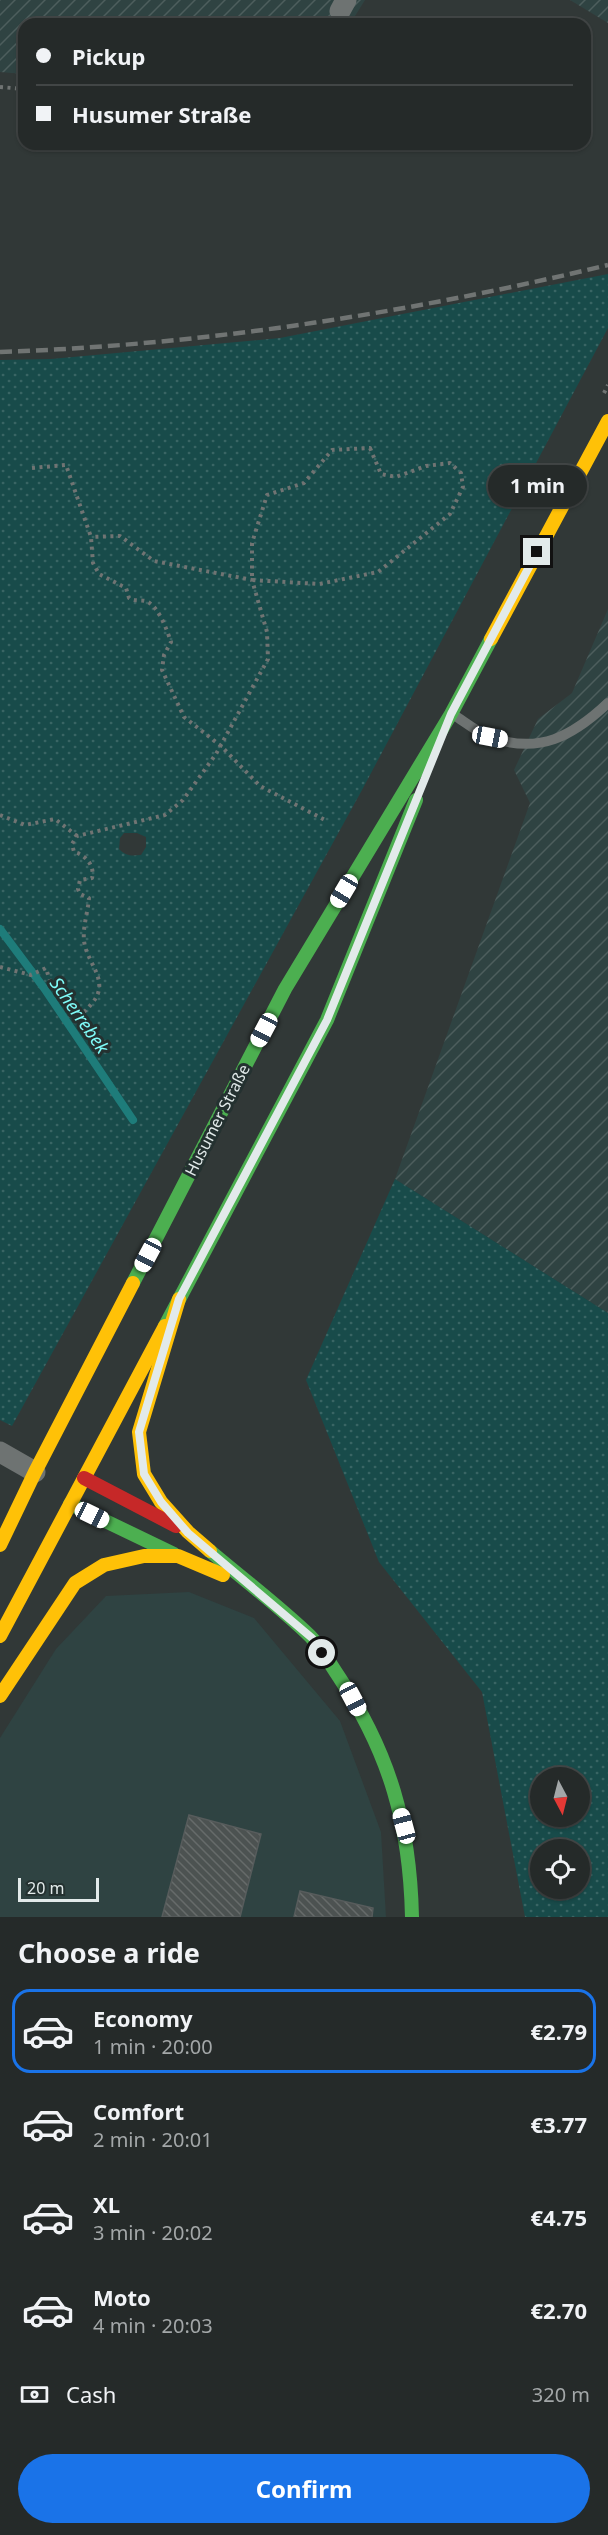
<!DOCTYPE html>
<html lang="en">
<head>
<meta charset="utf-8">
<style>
  :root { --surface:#252a29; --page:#313635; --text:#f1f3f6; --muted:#a3a7a8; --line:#424646; --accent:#1a73e8 }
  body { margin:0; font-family:"Noto Sans",sans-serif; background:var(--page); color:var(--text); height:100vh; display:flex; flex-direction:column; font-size:22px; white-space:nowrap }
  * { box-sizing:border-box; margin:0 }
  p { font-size:20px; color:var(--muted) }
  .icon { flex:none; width:33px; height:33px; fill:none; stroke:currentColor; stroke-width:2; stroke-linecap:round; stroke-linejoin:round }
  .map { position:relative; height:1917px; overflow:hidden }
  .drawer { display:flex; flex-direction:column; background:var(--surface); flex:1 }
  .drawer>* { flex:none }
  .hud { position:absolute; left:18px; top:18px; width:573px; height:132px; border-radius:18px; box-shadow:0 2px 4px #0004,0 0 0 2px var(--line); display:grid; align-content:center; height:132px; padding:0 18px; background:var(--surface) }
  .needle { width:39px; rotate:173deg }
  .fabs { position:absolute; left:530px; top:1767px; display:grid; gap:12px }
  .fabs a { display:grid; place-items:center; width:60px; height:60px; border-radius:50%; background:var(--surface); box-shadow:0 2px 4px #0004,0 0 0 2px var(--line); font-size:30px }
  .scale { position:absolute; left:18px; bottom:15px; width:81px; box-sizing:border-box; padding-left:6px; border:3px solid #e2eaea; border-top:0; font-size:16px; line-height:21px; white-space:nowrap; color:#e2eaea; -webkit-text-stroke:4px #243130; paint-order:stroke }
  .end { position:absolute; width:27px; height:27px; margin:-14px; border:8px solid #e2eaea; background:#111; box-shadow:0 0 0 3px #111 }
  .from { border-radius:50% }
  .bubble { position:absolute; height:42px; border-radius:21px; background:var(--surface); box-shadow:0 2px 4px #0004,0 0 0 2px var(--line); font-size:20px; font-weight:700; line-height:42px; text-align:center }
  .car { position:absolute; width:18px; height:36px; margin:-18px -9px; border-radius:8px; box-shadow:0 0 4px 2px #0007; background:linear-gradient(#fff 24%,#345 0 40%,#fff 0 76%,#345 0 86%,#fff 0) }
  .hud b { display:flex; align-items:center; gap:21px; height:57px; font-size:22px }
  .hud b+b { border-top:2px solid var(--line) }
  .hud i { width:15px; height:15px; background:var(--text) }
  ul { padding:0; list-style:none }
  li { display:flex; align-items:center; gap:18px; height:84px; margin:0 12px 9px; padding:0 6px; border:3px solid transparent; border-radius:18px }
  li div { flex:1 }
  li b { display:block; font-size:22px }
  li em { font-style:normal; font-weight:700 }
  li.active { border-color:var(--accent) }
  li>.icon { width:54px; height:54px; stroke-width:1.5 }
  h2 { padding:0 18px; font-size:27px; line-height:72px }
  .pay { display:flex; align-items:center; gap:15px; height:66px; padding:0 18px; font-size:22px }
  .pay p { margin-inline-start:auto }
  .button { display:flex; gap:12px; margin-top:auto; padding:12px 18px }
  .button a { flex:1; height:69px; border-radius:36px; background:var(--accent); color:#fff; font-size:24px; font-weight:700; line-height:69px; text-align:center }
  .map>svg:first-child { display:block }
  .built { fill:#2f4342 }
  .industrial { fill:url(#industrial-furrows) }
  .grass { fill:url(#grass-dots); fill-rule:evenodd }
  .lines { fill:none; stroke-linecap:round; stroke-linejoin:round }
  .stream { stroke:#1e7c7a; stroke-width:8 }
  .building { fill:url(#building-back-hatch); stroke:#575c5c; stroke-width:1.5 }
  .path { stroke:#707473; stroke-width:4; stroke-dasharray:3 4.5; stroke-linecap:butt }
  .lane { stroke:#6e7372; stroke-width:10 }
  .street { stroke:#6e7372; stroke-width:21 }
  .fast { stroke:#4caf50; stroke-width:14 }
  .slow { stroke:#ffc107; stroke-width:14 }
  .jam { stroke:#c62828; stroke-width:14 }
  .rail { stroke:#707473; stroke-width:4.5; stroke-dasharray:12 6; stroke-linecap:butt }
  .route { stroke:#e2eaea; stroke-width:8 }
  .labels { text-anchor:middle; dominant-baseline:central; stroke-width:6; stroke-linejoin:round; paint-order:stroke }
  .street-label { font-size:16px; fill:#e2eaea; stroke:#243130 }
  .water-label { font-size:18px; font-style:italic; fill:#7ffcf9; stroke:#243130 }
</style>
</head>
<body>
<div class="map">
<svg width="608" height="1917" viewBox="0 0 608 1917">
  <defs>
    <pattern id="industrial-furrows" width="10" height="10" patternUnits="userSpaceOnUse" patternTransform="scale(1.5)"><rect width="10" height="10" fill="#2f4342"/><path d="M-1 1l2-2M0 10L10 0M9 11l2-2" fill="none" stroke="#4d5e5d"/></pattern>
    <pattern id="grass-dots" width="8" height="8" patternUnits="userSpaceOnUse" patternTransform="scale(1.5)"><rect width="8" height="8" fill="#184b4a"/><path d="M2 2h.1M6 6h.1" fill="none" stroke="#396564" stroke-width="1.8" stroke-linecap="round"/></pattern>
    <pattern id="building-back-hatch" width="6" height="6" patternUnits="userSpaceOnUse" patternTransform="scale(1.5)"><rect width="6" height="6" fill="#4c5251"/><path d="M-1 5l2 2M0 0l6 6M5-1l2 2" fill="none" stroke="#666b6a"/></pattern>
  </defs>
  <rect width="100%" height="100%" fill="#313837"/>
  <polygon class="built" points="189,1592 254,1618 340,1721 381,1832 386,1917 0,1917 0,1738 56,1649 106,1596"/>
  <g class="industrial">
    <polygon points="0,0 365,0 350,24 24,24 24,74 0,72"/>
    <polygon points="570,0 608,0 608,23"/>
    <polygon points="608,609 608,1313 395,1179 530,803 514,770 538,719 572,693"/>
  </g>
  <g class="grass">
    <path d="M608,274V328L362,790L12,1426L0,1420V360L51,359L280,338ZM124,833H137L146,837V847L141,855C131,856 126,856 119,849L120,838Z"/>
    <path d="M395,1179L608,1313V1917H525L482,1692L379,1562L306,1380ZM540,1778H579V1816H540ZM540,1850H579V1888H540Z"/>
  </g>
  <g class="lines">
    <polyline class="stream" points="0,929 44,988 133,1120"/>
  </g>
  <g class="building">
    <polygon points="189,1815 261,1834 240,1917 162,1917"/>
    <polygon points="300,1891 373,1908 372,1917 294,1917"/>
  </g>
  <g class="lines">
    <g class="path">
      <polyline points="0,87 24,89"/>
      <polyline points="604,393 608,385"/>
      <polygon points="370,448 381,474 396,477 426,466 450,463 461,473 463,487 450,514 378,572 319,584 252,580 252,543 267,495 304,483 332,450"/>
      <path d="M32,468L66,465L91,537L93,563L99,574L126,588L129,598C135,602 142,599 148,602C159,608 167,630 171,642L164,655L162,670L184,717L221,746L260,786L325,820"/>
      <polyline points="0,815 25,825 55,819 77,836"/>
      <path d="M0,967L31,975L46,968C53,993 58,999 78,1014C85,1013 88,1008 93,1002C109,982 90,966 85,946C81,931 88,913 89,898L80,894L78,889L80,880L92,878C95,866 86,855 74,852L72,844L77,836L165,815L183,800L216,754L268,659L267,632L252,580L154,561L120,536L91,537"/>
    </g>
    <path class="lane" d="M454,715C465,722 477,732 490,737C539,755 573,736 608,703"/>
    <g class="street">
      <polyline points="340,11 346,0"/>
      <polyline points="0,1452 35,1472"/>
    </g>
    <g class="fast">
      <polyline points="133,1283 285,989 451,714 491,639"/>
      <polyline points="165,1326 327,1020 416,800"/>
      <polyline points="70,1504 174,1554"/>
      <path d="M210,1551C243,1579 279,1606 310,1636C321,1647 330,1664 339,1677C390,1754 410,1825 412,1917"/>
    </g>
    <g class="slow">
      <polyline points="491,639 608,421"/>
      <polyline points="179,1299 139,1432 144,1474 161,1502 188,1532 210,1551"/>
      <polyline points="0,1545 35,1472 133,1283"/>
      <polyline points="0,1636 165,1326"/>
      <polyline points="0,1696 75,1583 104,1565 144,1556 178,1556 223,1575"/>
    </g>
    <polyline class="jam" points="84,1478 176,1526"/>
    <path class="rail" d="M0,352C205,345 409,313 608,265"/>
  </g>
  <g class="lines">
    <polyline class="route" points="322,1653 312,1638 188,1533 161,1502 144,1474 139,1432 179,1299 327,1020 451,714 537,552"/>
  </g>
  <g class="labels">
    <g class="street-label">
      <text transform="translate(217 1120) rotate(-63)">Husumer Straße</text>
    </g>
    <g class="water-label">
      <text transform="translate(80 1015) rotate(55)">Scherrebek</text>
    </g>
  </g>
</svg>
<div class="fabs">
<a><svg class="needle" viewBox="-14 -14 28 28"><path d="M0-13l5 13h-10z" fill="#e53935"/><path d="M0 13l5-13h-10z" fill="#a3a7a8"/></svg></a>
<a><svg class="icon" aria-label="locate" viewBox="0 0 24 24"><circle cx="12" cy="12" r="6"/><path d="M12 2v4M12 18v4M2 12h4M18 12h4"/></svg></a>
</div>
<div class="scale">20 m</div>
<i class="end from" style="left:322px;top:1653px"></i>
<i class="end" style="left:537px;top:552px"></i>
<div class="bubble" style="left:488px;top:465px;width:99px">1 min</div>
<i class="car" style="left:490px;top:737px;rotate:101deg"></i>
<i class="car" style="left:344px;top:891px;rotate:211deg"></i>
<i class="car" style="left:264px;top:1030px;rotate:208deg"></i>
<i class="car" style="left:148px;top:1255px;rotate:208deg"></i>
<i class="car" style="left:92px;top:1515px;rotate:116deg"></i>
<i class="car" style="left:353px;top:1699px;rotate:152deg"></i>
<i class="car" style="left:404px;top:1826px;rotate:345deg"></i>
<div class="hud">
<b><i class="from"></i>Pickup</b>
<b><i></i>Husumer Straße</b>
</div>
</div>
<section class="drawer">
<h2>Choose a ride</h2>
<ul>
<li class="active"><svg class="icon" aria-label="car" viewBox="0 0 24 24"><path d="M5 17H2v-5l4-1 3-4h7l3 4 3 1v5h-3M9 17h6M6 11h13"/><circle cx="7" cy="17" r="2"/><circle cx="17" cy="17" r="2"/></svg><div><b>Economy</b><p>1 min · 20:00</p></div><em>€2.79</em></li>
<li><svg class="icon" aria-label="car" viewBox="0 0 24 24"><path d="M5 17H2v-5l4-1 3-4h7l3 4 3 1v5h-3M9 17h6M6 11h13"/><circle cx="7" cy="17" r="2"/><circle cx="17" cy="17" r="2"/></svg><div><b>Comfort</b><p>2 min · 20:01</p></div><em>€3.77</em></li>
<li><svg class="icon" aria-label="car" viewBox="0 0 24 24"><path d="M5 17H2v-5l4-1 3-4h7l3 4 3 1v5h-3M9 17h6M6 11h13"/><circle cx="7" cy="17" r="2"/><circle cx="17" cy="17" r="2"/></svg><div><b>XL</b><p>3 min · 20:02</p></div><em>€4.75</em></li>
<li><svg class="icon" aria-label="car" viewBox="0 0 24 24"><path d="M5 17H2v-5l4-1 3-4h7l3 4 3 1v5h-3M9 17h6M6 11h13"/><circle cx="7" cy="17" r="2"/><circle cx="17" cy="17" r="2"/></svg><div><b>Moto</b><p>4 min · 20:03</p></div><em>€2.70</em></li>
</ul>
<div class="pay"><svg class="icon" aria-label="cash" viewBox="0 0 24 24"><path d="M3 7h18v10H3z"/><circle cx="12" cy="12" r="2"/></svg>Cash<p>320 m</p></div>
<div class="button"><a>Confirm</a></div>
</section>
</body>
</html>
